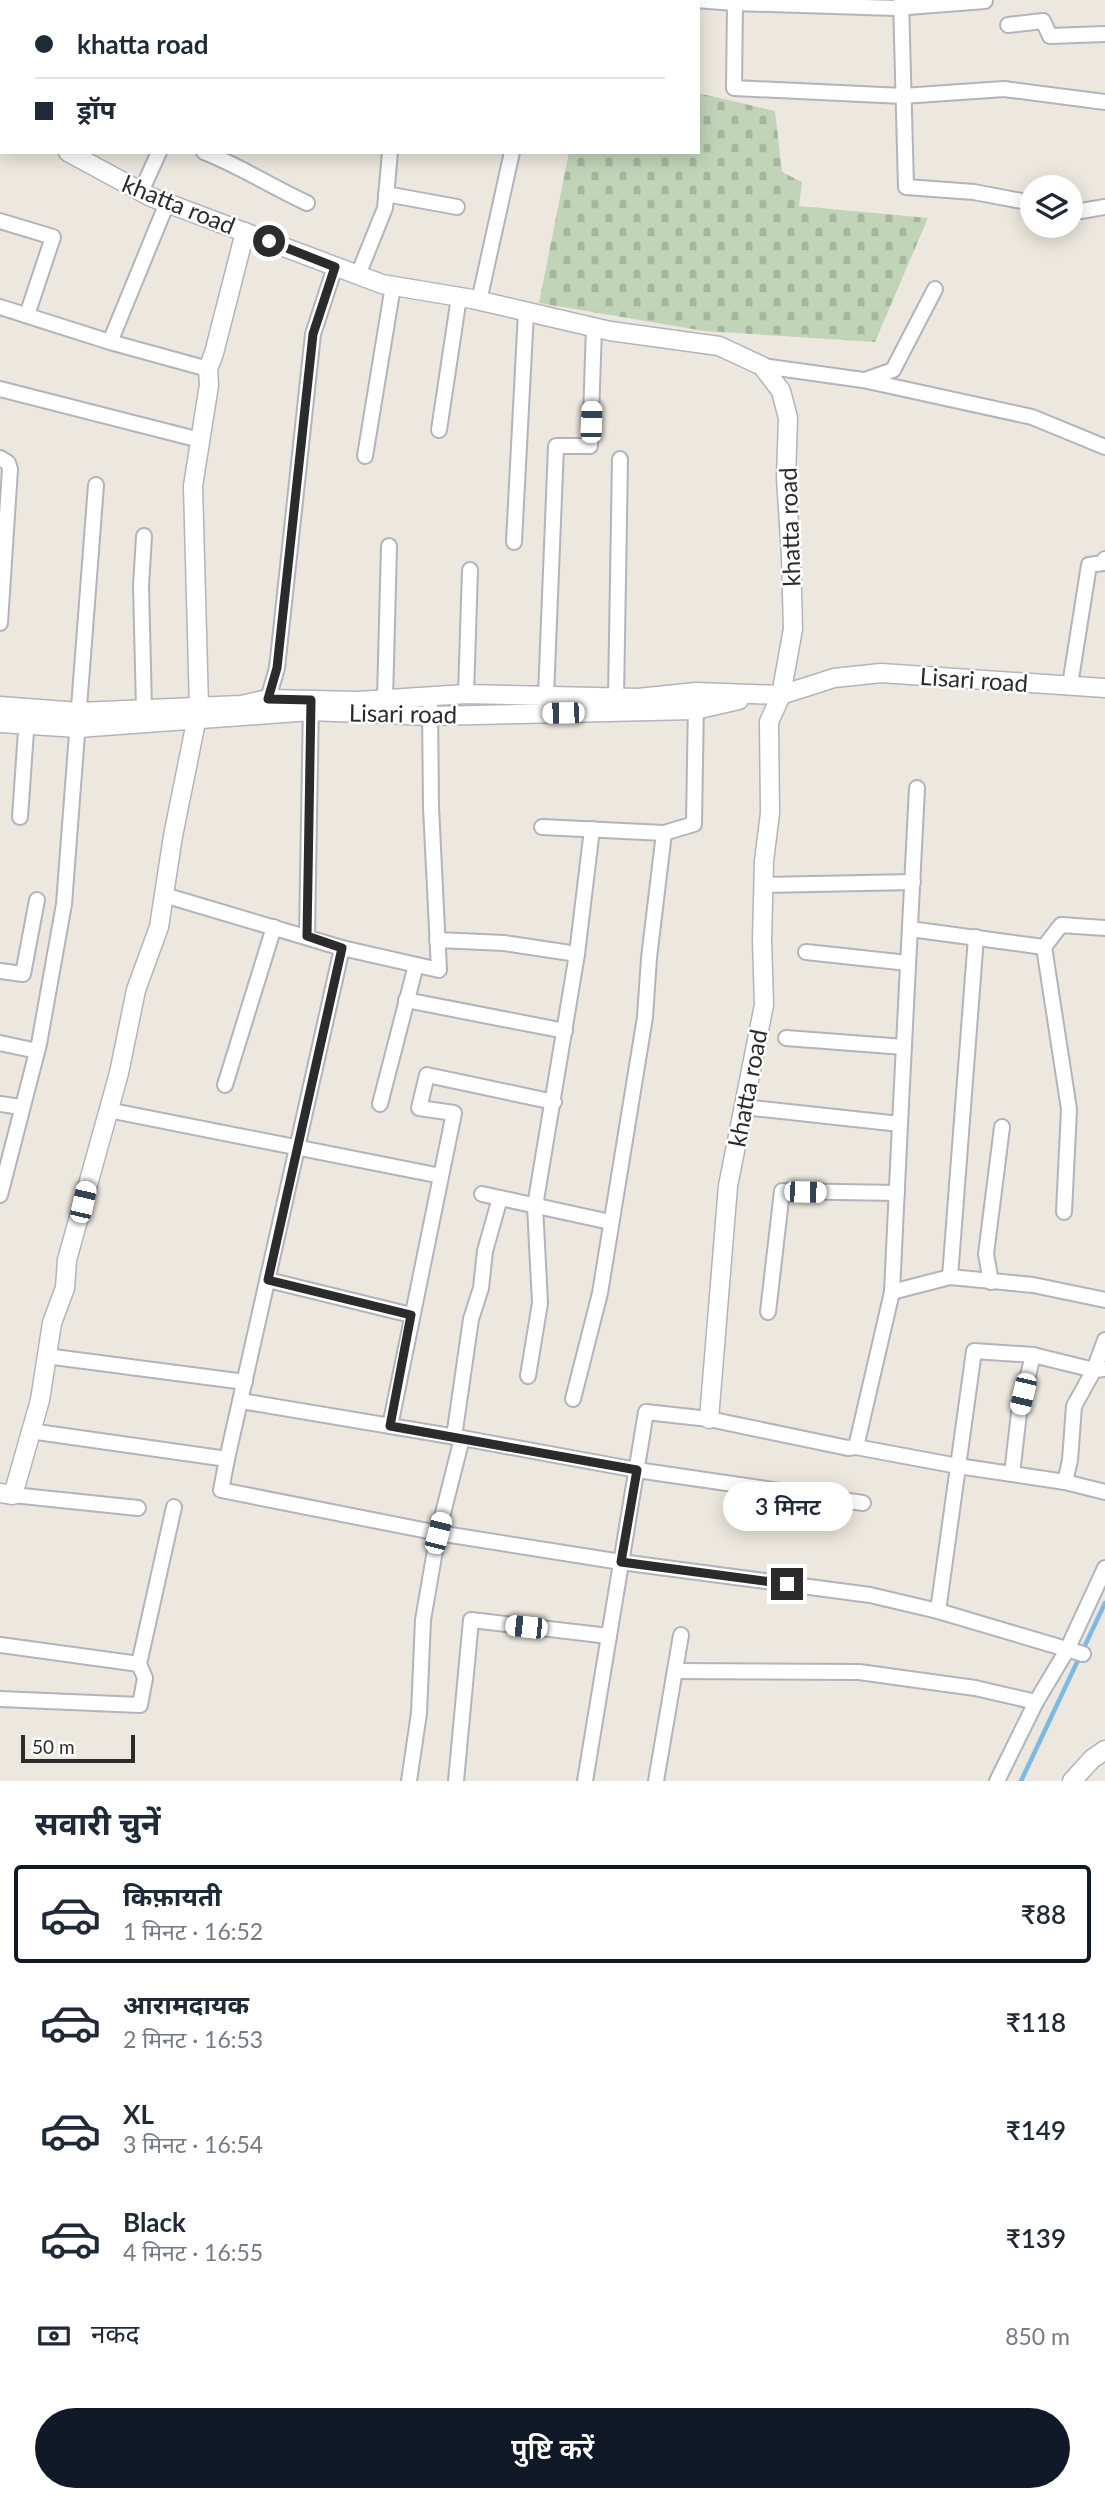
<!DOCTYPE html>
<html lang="hi">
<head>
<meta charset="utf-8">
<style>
  :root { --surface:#fff; --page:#f2f2f3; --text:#1f2937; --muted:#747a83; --line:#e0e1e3; --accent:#111827 }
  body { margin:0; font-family:Lato,"Noto Sans Devanagari",sans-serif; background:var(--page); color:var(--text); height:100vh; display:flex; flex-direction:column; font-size:26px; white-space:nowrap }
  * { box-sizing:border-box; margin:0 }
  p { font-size:23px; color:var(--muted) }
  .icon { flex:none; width:38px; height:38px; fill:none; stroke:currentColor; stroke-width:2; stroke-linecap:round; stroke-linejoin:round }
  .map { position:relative; height:1781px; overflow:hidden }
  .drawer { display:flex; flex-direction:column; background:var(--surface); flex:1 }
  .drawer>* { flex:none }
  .guide { position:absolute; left:0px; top:0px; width:700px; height:154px; box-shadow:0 4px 18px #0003; display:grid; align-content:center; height:154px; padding:0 35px; background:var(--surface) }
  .tools { position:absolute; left:1020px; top:175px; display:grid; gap:14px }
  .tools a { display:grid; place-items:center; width:63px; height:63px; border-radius:50%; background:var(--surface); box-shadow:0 4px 18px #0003; font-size:35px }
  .scale { position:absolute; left:21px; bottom:18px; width:114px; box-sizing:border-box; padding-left:7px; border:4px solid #2b2b2b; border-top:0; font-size:19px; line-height:24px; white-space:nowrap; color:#2b2b2b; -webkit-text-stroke:5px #fff; paint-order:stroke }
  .end { position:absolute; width:32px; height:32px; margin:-16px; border:9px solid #2b2b2b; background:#fff; box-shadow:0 0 0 4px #fff }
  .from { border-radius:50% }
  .bubble { position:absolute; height:49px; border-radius:24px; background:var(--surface); box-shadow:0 4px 18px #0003; font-size:23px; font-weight:600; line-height:49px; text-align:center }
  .car { position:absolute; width:21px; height:42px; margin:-21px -10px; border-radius:9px; box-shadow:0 0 5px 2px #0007; background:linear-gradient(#fff 24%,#345 0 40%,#fff 0 76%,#345 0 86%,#fff 0) }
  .guide b { display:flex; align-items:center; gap:24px; height:66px; font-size:26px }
  .guide b+b { border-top:2px solid var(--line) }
  .guide i { width:18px; height:18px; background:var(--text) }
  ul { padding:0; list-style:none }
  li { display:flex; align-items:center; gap:21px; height:98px; margin:0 14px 10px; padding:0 21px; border:4px solid transparent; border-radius:7px }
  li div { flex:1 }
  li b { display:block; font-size:26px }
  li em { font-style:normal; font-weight:600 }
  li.selected { border-color:var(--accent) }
  li>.icon { width:63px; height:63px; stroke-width:1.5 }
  h2 { padding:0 35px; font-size:32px; line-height:84px }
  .pay { display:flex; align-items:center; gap:18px; height:77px; padding:0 35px; font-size:26px }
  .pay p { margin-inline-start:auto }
  .button { display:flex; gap:14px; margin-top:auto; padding:14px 35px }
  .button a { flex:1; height:80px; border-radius:42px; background:var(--accent); color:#fff; font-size:28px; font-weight:600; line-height:80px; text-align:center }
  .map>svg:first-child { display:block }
  .cemetery { fill:url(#cemetery-stones) }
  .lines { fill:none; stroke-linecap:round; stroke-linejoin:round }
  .stream { stroke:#7cb9e3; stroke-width:4.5 }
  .minor-casing { stroke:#b2b3bd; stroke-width:18 }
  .tertiary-casing { stroke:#b2b3bd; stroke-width:21 }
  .minor { stroke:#fff; stroke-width:14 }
  .tertiary { stroke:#fff; stroke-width:18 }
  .route { stroke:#2b2b2b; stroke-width:9 }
  .labels { text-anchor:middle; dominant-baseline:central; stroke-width:5; stroke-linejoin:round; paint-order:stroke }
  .street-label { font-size:24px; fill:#2b2b2b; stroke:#fff }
</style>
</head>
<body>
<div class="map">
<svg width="1105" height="1781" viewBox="0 0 1105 1781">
  <defs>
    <pattern id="cemetery-stones" width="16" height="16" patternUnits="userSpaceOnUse" patternTransform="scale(1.75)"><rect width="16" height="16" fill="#c1d4b8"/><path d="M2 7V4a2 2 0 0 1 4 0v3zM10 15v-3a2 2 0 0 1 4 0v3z" fill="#a6b69e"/></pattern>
  </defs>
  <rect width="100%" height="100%" fill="#ece8df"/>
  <polygon class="cemetery" points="698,93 775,111 782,172 802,182 799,206 928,218 875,342 704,331 539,303 569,152 698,152"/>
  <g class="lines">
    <polyline class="stream" points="1021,1781 1105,1603"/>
    <g class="minor-casing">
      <g id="minor">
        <polyline points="105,0 110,2"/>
        <polyline points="695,0 735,3"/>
        <polyline points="901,0 906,187 974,192 1032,203"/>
        <polyline points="985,1 895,8 735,3 734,88 903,96 1004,89 1105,102"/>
        <polyline points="17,2 18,0"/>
        <polyline points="219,2 220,0"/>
        <polyline points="428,2 428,0"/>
        <polyline points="544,2 545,0"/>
        <polyline points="1008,25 1043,21 1050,36 1105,34"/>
        <polyline points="0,37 2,34"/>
        <path d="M204,152C240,166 272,187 307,203"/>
        <polyline points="141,192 159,152"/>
        <polyline points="386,194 457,207"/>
        <polyline points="1071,210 1081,211 1105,207"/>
        <polyline points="0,221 53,237 27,315"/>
        <polyline points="358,275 385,208 390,152"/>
        <polyline points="479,301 512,152"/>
        <polyline points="0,307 110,342 208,369"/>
        <polyline points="110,342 167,203"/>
        <polyline points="762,366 863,380 1032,417 1105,447"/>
        <polyline points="865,380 893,370 935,289"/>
        <polyline points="0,389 200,440"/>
        <polyline points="439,430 459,297"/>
        <polyline points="365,456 393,286"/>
        <polyline points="0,458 8,463 10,469 0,623"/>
        <polyline points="514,542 526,312"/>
        <polyline points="1070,685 1089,565 1103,563 1105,559"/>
        <polyline points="466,694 470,570"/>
        <polyline points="546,696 556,446 590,446 594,328"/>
        <polyline points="616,698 620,459"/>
        <polyline points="268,699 277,668 313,334 335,267"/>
        <polyline points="385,699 389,546"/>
        <polyline points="144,709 141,586 144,536"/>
        <polyline points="20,817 27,717"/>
        <polyline points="542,827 664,833 649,958 645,1017 600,1293 573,1399"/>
        <polyline points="664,833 694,824 696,701"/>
        <polyline points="764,885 913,882"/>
        <polyline points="164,895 342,948"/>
        <polyline points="910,929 1044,947 1061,925 1105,928"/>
        <polyline points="307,936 311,703"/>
        <polyline points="437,940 504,943 577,954 535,1206 540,1303 528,1376"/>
        <polyline points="1044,947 1069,1109 1064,1212"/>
        <polyline points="806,952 908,963"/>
        <polyline points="577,954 592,829"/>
        <polyline points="0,971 23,974 37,900"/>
        <polyline points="406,1000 565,1031"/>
        <polyline points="786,1038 904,1047"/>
        <polyline points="0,1043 37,1051"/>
        <polyline points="225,1085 274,927"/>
        <polyline points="0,1104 21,1107"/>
        <polyline points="380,1104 416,965"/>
        <polyline points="743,1107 900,1124 917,788"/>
        <polyline points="108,1110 441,1176"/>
        <polyline points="482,1194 610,1222"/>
        <polyline points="0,1195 39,1044 64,904 96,485"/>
        <polyline points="950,1277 976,937"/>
        <polyline points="268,1280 411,1315"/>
        <polyline points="991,1282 986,1254 1002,1127"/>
        <polyline points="892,1292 950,1277 1033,1285 1105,1300"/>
        <polyline points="768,1312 782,1191 897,1193"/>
        <polyline points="46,1356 245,1382"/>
        <polyline points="390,1426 454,1113 419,1108 427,1075 554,1102"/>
        <polyline points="30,1431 227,1459 342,948 439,970 431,807 430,706"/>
        <polyline points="454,1437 471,1319 481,1288 485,1251 500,1198"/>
        <polyline points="462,1438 637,1470 863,1503"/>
        <polyline points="856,1447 892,1292 900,1124"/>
        <polyline points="227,1459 221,1490 438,1533 462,1438 241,1401"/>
        <polyline points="1012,1474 1019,1413 1033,1355"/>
        <polyline points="1065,1482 1070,1460 1074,1406 1094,1370 1105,1340"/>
        <polyline points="13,1495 138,1508"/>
        <polyline points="938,1611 974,1351 1033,1355 1094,1370 1105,1369"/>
        <polyline points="0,1645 139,1664"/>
        <polyline points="675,1671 859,1672 975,1688 1036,1702"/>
        <polyline points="0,1699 140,1705 145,1678 139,1664 174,1507"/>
        <polyline points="409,1781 419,1713 423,1620 438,1533 621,1562 870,1595 938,1611 1083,1654"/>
        <polyline points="456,1781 471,1620 609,1636"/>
        <polyline points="585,1781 646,1412 709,1419 848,1448 856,1447 958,1466 1065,1482 1105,1492"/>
        <polyline points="656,1781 681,1635"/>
        <polyline points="997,1781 1036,1702 1067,1650 1105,1568"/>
      </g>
    </g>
    <g class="tertiary-casing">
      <g id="tertiary">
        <polyline points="0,112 2,113"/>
        <polyline points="68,152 151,197 382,284 472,299 610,331 719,346 762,366 781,391 788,418 786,478 791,556 793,629 781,695 769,722 770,813 764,861 762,940 764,1005 728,1186 709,1419"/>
        <polyline points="0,706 79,712 241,705 268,699 358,701 466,694 638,698 696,692 781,695 834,678 881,673 1105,688"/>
        <polyline points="0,723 78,728 311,711 430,716 695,710 739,700"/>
        <polyline points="0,1493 13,1495 40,1400 52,1323 65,1288 67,1260 119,1073 136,990 159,927 173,836 199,707 193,486 209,385 208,369 214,353 245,232"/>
        <polyline points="1072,1781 1092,1759 1105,1750"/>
      </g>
    </g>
    <use href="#minor" class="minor"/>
    <use href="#tertiary" class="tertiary"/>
  </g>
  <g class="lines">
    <polyline class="route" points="269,241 335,267 313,334 277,668 268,699 311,700 307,936 342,948 268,1280 411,1315 390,1426 637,1470 621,1562 787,1584"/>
  </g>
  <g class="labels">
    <g class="street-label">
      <text transform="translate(179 204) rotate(22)">khatta road</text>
      <text transform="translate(789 527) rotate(-92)">khatta road</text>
      <text transform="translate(974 679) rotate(4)">Lisari road</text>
      <text transform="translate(403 713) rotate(1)">Lisari road</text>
      <text transform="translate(747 1088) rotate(-79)">khatta road</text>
    </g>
  </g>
</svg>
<div class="tools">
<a><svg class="icon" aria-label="layers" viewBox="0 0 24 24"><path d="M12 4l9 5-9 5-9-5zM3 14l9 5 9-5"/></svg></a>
</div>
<div class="scale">50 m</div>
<i class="end from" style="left:269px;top:241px"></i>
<i class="end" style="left:787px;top:1584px"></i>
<div class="bubble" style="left:723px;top:1482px;width:130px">3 मिनट</div>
<i class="car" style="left:591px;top:422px;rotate:2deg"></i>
<i class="car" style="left:563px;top:713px;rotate:269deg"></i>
<i class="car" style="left:805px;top:1192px;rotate:91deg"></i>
<i class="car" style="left:83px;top:1202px;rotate:13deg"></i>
<i class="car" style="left:1023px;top:1394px;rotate:193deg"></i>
<i class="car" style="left:438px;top:1533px;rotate:14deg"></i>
<i class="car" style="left:526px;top:1627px;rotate:276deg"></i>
<div class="guide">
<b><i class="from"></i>khatta road</b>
<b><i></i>ड्रॉप</b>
</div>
</div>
<section class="drawer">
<h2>सवारी चुनें</h2>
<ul>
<li class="selected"><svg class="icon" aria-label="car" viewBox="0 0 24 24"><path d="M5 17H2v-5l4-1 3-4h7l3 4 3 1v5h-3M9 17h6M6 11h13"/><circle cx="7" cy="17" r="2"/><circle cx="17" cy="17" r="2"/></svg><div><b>किफ़ायती</b><p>1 मिनट · 16:52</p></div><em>₹88</em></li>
<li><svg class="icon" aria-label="car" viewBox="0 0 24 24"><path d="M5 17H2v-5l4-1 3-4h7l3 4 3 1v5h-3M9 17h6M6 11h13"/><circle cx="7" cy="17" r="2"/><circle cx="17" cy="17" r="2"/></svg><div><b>आरामदायक</b><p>2 मिनट · 16:53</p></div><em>₹118</em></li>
<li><svg class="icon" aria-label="car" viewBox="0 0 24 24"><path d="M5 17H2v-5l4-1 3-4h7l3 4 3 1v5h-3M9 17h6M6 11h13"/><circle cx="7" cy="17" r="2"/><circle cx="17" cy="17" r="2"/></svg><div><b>XL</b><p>3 मिनट · 16:54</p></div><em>₹149</em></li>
<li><svg class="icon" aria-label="car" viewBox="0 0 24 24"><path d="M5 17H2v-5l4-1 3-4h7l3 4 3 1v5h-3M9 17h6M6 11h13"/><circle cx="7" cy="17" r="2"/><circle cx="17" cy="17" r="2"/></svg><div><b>Black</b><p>4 मिनट · 16:55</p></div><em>₹139</em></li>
</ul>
<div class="pay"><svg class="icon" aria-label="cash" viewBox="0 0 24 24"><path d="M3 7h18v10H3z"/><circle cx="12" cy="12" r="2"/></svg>नकद<p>850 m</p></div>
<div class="button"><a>पुष्टि करें</a></div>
</section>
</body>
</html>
